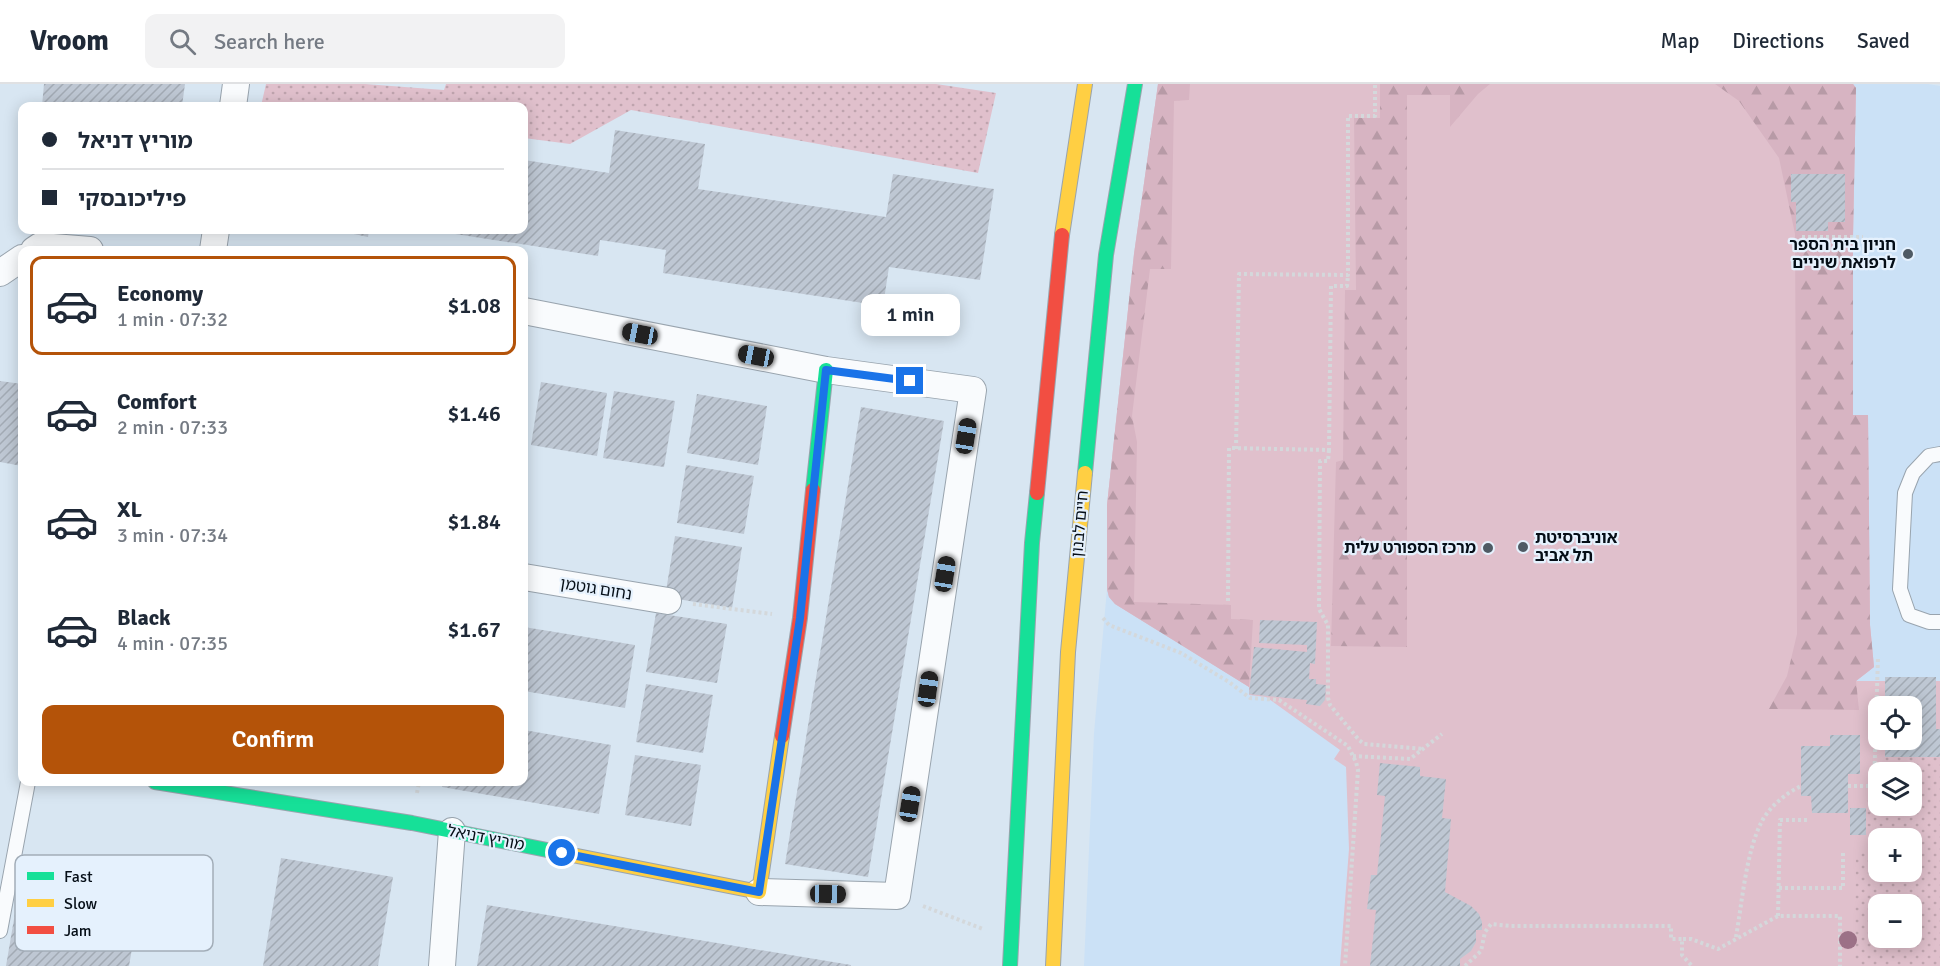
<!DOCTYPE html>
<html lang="en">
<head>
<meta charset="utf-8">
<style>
  :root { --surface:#fff; --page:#f2f2f3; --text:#1f2937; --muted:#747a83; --line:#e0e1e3; --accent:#b45309 }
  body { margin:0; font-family:Signika,"Noto Sans Hebrew",sans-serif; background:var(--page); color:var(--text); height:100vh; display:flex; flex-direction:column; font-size:22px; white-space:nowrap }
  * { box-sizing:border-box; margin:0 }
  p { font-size:20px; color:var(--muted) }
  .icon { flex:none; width:33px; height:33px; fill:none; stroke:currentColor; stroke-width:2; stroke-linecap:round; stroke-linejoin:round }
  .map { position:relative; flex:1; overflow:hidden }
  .panel { position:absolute; left:18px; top:162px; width:510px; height:540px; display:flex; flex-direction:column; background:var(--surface); border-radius:12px; box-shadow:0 3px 15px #0003 }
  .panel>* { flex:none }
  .hud { position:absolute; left:18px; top:18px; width:510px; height:132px; border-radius:12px; box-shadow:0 3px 15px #0003; display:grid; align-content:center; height:132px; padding:0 24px; background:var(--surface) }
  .controls { position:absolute; left:1868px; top:612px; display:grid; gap:12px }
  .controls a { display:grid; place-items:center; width:54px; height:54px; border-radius:12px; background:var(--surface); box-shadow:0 3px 15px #0003; font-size:30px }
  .end { position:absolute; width:27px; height:27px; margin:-14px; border:8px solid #1a73e8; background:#fff; box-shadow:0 0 0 3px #fff }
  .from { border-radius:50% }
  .bubble { position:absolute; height:42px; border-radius:12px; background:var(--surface); box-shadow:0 3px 15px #0003; font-size:20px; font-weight:600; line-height:42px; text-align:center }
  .car { position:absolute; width:18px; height:36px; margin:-18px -9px; border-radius:8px; box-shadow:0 0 4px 2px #0007; background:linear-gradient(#222 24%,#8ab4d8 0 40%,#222 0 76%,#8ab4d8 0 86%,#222 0) }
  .hud b { display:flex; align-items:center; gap:21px; height:57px; font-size:22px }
  .hud b+b { border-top:2px solid var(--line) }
  .hud i { width:15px; height:15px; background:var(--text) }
  ul { padding:10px 0 0; list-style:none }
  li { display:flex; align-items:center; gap:18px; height:99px; margin:0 12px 9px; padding:0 12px; border:3px solid transparent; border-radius:12px }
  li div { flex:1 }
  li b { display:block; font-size:22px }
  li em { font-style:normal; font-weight:600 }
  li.current { border-color:var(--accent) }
  li>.icon { width:54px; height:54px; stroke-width:1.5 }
  .primary-button { display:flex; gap:12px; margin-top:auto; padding:12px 24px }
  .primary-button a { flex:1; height:69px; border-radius:12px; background:var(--accent); color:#fff; font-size:24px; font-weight:600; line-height:69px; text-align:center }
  header { display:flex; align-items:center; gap:36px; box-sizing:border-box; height:84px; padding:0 30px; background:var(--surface); border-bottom:2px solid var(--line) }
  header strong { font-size:28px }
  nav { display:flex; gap:33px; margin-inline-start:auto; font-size:21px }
  .search { width:420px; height:54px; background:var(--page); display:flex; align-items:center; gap:15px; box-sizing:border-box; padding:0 21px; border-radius:12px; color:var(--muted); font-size:22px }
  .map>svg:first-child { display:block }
  .built { fill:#cbe1f6; fill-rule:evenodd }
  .grass { fill:#e0c0cc; fill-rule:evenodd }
  .forest { fill:url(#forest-firs) }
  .park { fill:url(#park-dots); fill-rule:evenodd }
  .building { fill:url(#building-hatch) }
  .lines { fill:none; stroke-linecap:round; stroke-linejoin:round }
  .lane-casing { stroke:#99a4ae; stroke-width:16 }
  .street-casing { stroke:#99a4ae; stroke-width:28 }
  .fast-casing { stroke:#99a4ae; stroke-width:16 }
  .slow-casing { stroke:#99a4ae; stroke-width:16 }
  .jam-casing { stroke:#99a4ae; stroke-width:16 }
  .path { stroke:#d4d8db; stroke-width:4; stroke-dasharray:3 3; stroke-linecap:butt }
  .lane { stroke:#f9fbfd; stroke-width:14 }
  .street { stroke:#f9fbfd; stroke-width:26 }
  .fast { stroke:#16e098; stroke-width:14 }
  .slow { stroke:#ffcf43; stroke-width:14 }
  .jam { stroke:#f24e42; stroke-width:14 }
  .tree { fill:#9c7187 }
  .route { stroke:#1a73e8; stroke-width:8 }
  .poi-dot { fill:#4f5a64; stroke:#e5f1fd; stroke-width:2 }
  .labels { text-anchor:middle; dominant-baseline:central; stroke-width:4.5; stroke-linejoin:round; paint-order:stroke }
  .poi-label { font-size:16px; font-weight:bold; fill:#050e17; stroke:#e5f1fd; text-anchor:end }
  .street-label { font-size:16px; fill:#050e17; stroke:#e5f1fd }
  .key { fill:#e5f1fd; stroke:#a2adb8; stroke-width:1.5 }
  .key-label { font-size:16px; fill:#050e17 }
</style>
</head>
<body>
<header>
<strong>Vroom</strong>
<div class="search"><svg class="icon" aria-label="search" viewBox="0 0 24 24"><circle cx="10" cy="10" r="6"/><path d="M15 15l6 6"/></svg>Search here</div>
<nav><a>Map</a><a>Directions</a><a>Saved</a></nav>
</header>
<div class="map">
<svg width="1940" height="882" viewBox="0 0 1940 882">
  <defs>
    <pattern id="forest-firs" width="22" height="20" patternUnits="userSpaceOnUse" patternTransform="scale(1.5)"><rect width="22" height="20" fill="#d7b4c2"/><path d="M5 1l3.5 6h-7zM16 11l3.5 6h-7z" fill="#b79aa6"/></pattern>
    <pattern id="park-dots" width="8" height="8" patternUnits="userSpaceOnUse" patternTransform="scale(1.5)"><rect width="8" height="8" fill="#e0c0cc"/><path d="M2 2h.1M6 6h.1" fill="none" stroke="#bfa4ae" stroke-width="1.8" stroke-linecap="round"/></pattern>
    <pattern id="building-hatch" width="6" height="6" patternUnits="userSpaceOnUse" patternTransform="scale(1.5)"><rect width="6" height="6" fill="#bec7d3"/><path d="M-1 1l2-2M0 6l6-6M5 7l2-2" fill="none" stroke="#a2aab4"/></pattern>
  </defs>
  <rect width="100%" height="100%" fill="#d8e6f2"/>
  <path class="built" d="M1158,0H1928L1940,2V882H1084L1094,649L1107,505V421L1134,170ZM1878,622H1911V656H1878ZM1878,688H1911V722H1878ZM1878,754H1911V788H1878ZM1878,820H1911V854H1878Z"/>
  <path class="grass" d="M1158,0H1853L1856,4L1853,153V331H1868L1870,541L1874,583L1856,597H1940V882H1340L1349,765L1346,683L1334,675L1340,666L1266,613L1249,611V603L1115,520L1109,513L1107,505V421L1134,170ZM1878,622H1911V656H1878ZM1878,688H1911V722H1878ZM1878,754H1911V788H1878ZM1878,820H1911V854H1878Z"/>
  <g class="forest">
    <polygon points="1158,0 1190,0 1189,16 1174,17 1171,185 1150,185 1132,332 1137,358 1134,518 1231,521 1231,535 1253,536 1249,603 1115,520 1109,513 1107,505 1107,421 1134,170"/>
    <polygon points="1380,0 1490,0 1478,10 1450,43 1450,11 1407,11 1407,563 1331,562 1336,378 1343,376 1345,206 1356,206 1354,34 1380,34"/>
    <polygon points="1715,0 1853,0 1856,4 1853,153 1853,331 1868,331 1870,541 1874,583 1856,597 1859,626 1769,625 1787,592 1797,550 1795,150 1779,74 1739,17"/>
  </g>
  <g class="park">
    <polygon points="266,0 365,0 444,6 446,0 936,0 996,9 978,89 631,26 570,60 524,54 524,22 261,22"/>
    <path d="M1882,673H1940V882H1854L1856,768L1870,767V751H1866V716H1878V722H1911V688H1882ZM1878,754H1911V788H1878ZM1878,820H1911V854H1878Z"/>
  </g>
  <g class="building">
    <polygon points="44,0 185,0 182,22 42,22"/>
    <polygon points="615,46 705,60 698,105 886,133 893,90 994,105 980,196 889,183 883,222 663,189 666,166 600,156 598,172 436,147 524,146 524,76 609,89"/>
    <polygon points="1791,90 1845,90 1845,138 1828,138 1828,147 1796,147 1796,118 1791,118"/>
    <polygon points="335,146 369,146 368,153"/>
    <polygon points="0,297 22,300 22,382 0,378"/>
    <polygon points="541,298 607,309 597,372 531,361"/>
    <polygon points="614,307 675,317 664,383 603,374"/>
    <polygon points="697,310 767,322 758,381 687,369"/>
    <polygon points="861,323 944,337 868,793 785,780"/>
    <polygon points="686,381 754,392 744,450 677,439"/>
    <polygon points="675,452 742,463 732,524 665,513"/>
    <polygon points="656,529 727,540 717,599 646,588"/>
    <polygon points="1260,536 1317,538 1315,580 1310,579 1309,595 1316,595 1316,600 1326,601 1325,616 1320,622 1306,620 1307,616 1249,610 1254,563 1307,568 1307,561 1259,559"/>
    <polygon points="524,543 635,561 625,624 524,607"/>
    <polygon points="1885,593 1936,593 1936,645 1940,645 1940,673 1885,673 1885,656 1911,656 1911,622 1885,622"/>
    <polygon points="646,600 713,611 703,669 636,658"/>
    <polygon points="524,646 611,661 599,730 442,703 443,698 524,698"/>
    <polygon points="1830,651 1860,651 1860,690 1848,690 1848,729 1812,729 1811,712 1801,712 1801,662 1830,662"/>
    <polygon points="635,671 701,681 691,742 625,731"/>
    <polygon points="1380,679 1420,683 1420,692 1446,695 1442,734 1451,735 1445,808 1471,822 1479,830 1482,838 1482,846 1476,846 1476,858 1471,867 1460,875 1460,882 1370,882 1376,826 1367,825 1371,791 1377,791 1385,712 1377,711"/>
    <rect x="1850" y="724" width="16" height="27"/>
    <polygon points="281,774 393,793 378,882 263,882"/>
    <polygon points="21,794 141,813 129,882 6,882"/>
    <polygon points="487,821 851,881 851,882 477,882"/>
  </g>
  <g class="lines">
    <g class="lane-casing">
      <g id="lane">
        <polyline points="1940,370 1929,372 1913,389 1905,409 1900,505 1909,531 1929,538 1940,538"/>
        <polyline points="0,847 28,698"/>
      </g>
    </g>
    <g class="street-casing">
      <g id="street">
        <polyline points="233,22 236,0"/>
        <polyline points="34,166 40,162 90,166"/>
        <polyline points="213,166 216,146"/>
        <polyline points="0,189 22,174"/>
        <polyline points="524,227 826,286 973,306 897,812 759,808"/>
        <polyline points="524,493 668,517"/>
        <polyline points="442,882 452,747"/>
      </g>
    </g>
    <g class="fast-casing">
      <g id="fast">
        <polyline points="1085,389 1106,171 1135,0"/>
        <polyline points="813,406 826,286"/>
        <polyline points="155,698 412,739 557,768"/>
        <polyline points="1010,882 1032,459 1037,409"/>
      </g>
    </g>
    <g class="slow-casing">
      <g id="slow">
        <polyline points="1062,151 1085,0"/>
        <polyline points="557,768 759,808 782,652"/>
        <polyline points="1053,882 1068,568 1085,389"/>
      </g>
    </g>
    <g class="jam-casing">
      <g id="jam">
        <polyline points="1037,409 1062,151"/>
        <polyline points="782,652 800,534 813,406"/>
      </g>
    </g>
    <g class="path">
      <polyline points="1802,153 1863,153"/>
      <polyline points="1236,365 1239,190 1348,191 1348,32 1375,32 1375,0"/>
      <polyline points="1329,366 1328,377 1320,377 1319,525 1328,541 1328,614 1330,621 1359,656 1364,660 1423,665"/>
      <polyline points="1228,517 1229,364 1329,366 1331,202 1347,202 1348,191"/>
      <polyline points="693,520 772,530"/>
      <polyline points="1103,534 1109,541 1181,569 1229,598 1250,614 1279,616 1348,662 1356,678 1358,686 1345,882"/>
      <polyline points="1353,672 1410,675 1442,650"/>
      <polyline points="1848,702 1874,702 1878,573"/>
      <polyline points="417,709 419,698"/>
      <polyline points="1779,804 1843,804 1843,767"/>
      <polyline points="923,822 983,845"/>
      <polyline points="1778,832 1780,736 1807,736"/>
      <path d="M1736,853C1742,819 1746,769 1761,739C1768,724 1786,709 1801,702"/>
      <polyline points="1683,855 1691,855 1718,865 1778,832 1840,832 1840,882"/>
      <polyline points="1465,882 1481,867 1485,848 1491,840 1510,842 1671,842 1671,855 1682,855 1682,871 1692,882"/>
    </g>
    <use href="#lane" class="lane"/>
    <use href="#street" class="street"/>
    <use href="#fast" class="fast"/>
    <use href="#slow" class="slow"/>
    <use href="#jam" class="jam"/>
  </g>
  <circle class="tree" cx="1848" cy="856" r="9"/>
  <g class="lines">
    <polyline class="route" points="562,769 759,808 800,534 826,286 910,297"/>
  </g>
  <g class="poi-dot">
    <circle cx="1908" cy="170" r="6"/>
    <circle cx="1523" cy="463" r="6"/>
    <circle cx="1488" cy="464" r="6"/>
  </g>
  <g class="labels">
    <g class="poi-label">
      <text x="1896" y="161">חניון בית הספר<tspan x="1896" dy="18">לרפואת שיניים</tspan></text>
      <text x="1535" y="454" text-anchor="start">אוניברסיטת<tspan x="1535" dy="18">תל אביב</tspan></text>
      <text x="1476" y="464">מרכז הספורט עלית</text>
    </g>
    <g class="street-label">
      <text transform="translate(1080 440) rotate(-85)">חיים לבנון</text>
      <text transform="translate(596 505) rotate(9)">נחום גוטמן</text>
      <text transform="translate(486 754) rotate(11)">מוריץ דניאל</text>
    </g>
  </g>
  <rect x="15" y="771" width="198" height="96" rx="9" class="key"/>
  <rect x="27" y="788" width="27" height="8" fill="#16e098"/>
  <rect x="27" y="815" width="27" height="8" fill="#ffcf43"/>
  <rect x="27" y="842" width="27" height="8" fill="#f24e42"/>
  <g class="key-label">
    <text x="64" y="798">Fast</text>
    <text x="64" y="825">Slow</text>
    <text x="64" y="852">Jam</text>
  </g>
</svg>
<div class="controls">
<a><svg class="icon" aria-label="locate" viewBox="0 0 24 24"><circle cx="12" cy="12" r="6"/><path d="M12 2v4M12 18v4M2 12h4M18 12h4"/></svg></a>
<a><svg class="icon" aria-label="layers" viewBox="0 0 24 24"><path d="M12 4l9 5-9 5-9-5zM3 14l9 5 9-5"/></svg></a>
<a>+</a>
<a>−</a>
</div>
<i class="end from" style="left:562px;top:769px"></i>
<i class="end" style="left:910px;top:297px"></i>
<div class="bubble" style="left:861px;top:210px;width:99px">1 min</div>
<i class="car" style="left:640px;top:250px;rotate:281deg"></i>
<i class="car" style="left:756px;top:272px;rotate:281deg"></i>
<i class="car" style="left:966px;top:352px;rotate:9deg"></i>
<i class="car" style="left:945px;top:490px;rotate:9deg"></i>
<i class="car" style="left:928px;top:605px;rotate:8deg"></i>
<i class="car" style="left:910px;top:720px;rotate:9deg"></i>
<i class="car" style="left:828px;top:810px;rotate:91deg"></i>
<div class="hud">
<b><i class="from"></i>מוריץ דניאל</b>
<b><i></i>פיליכובסקי</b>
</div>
<section class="panel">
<ul>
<li class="current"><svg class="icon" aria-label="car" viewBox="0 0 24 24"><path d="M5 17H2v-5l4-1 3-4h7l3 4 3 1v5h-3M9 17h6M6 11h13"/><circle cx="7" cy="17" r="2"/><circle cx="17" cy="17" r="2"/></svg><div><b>Economy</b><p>1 min · 07:32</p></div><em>$1.08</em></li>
<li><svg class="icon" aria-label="car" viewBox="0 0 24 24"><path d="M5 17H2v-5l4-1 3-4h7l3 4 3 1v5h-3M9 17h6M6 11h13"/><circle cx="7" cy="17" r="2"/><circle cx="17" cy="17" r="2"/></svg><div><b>Comfort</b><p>2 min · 07:33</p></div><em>$1.46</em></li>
<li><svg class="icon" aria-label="car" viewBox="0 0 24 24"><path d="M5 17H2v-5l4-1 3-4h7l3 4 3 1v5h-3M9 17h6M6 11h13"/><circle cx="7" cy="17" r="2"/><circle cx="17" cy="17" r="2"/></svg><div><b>XL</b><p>3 min · 07:34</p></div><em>$1.84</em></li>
<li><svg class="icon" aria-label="car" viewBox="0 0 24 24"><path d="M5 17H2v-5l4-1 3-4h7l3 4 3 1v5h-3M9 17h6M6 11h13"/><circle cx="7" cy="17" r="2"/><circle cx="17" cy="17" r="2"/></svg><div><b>Black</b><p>4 min · 07:35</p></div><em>$1.67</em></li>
</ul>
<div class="primary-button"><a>Confirm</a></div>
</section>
</div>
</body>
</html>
